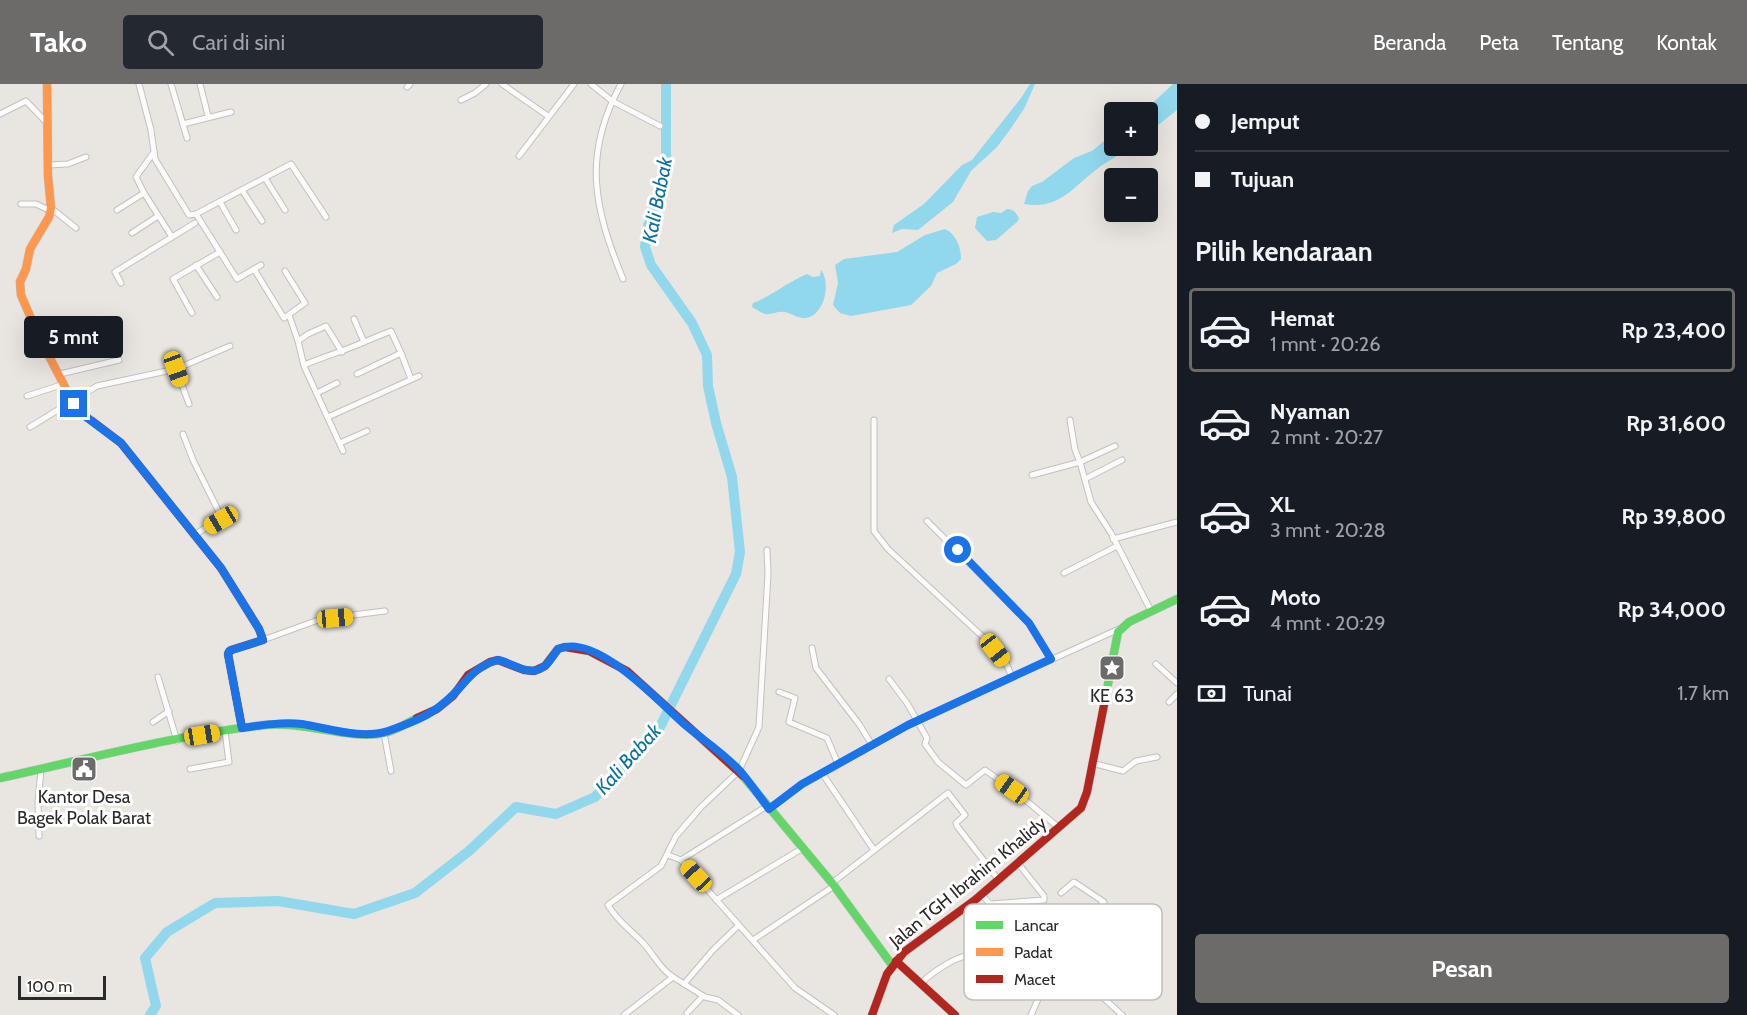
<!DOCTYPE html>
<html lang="id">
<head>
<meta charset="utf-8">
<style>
  :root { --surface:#171b24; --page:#242831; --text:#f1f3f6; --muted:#9ea1a6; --line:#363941; --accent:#6d6b6a }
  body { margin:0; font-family:Cabin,sans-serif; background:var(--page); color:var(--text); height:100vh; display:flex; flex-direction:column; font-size:22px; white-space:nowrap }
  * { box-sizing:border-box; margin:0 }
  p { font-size:20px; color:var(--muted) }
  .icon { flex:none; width:33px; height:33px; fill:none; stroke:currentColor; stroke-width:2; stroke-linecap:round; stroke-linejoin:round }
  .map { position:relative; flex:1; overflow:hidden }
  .sheet { display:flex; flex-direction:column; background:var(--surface); width:570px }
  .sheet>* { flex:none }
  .banner { display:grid; align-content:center; height:132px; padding:0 18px; background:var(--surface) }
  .tools { position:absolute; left:1104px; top:18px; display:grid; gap:12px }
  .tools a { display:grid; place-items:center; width:54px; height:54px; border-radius:6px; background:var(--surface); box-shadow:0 6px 24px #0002; font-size:30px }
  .scale { position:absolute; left:18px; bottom:15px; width:88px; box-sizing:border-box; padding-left:6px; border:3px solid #2a2a2a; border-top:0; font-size:16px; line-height:21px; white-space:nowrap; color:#2a2a2a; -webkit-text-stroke:4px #fff; paint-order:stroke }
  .end { position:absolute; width:27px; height:27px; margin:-14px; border:8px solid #1a73e8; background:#fff; box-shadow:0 0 0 3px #fff }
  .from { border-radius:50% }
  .bubble { position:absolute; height:42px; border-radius:6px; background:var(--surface); box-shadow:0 6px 24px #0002; font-size:20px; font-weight:700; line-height:42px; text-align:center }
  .car { position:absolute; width:18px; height:36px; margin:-18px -9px; border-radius:8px; box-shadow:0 0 4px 2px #0007; background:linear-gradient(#f5c518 24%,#345 0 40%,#f5c518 0 76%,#345 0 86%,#f5c518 0) }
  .banner b { display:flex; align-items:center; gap:21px; height:57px; font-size:22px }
  .banner b+b { border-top:2px solid var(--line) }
  .banner i { width:15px; height:15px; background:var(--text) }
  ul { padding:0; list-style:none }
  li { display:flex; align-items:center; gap:18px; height:84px; margin:0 12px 9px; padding:0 6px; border:3px solid transparent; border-radius:6px }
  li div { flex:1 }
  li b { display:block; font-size:22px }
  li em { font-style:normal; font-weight:700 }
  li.active { border-color:var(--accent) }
  li>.icon { width:54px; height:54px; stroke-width:1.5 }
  h2 { padding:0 18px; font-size:27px; line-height:72px }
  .pay { display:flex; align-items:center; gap:15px; height:66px; padding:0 18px; font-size:22px }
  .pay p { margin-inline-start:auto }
  .action { display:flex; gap:12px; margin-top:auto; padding:12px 18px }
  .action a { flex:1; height:69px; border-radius:6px; background:var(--accent); color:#fff; font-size:24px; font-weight:700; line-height:69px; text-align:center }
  header { display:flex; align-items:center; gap:36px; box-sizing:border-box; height:84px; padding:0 30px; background:var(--accent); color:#fff }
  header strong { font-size:28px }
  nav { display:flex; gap:33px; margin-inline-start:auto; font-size:21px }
  .search { width:420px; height:54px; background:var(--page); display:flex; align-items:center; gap:15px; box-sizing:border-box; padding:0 21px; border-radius:6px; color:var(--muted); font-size:22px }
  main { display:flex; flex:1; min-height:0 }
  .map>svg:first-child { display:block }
  .water { fill:#91d8ed }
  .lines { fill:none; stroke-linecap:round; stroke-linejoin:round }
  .river { stroke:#91d8ed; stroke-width:10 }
  .street-casing { stroke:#c2c1c2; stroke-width:7 }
  .fast-casing { stroke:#c2c1c2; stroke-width:9 }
  .slow-casing { stroke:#c2c1c2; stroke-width:9 }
  .jam-casing { stroke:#c2c1c2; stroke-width:9 }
  .street { stroke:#fcfbfa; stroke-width:5 }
  .fast { stroke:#63d668; stroke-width:8 }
  .slow { stroke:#ff974d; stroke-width:8 }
  .jam { stroke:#b3261e; stroke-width:8 }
  .route { stroke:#1a73e8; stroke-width:8 }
  .labels { text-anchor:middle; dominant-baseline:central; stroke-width:6; stroke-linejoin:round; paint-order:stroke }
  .poi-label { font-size:18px; fill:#2a2a2a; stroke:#fff }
  .street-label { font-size:18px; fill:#2a2a2a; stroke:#fff }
  .water-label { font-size:20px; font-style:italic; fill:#0971a0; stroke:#fff }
  .key { fill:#fff; stroke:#bfbfbf; stroke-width:1.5 }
  .key-label { font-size:16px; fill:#2a2a2a }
</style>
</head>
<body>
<header>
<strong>Tako</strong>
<div class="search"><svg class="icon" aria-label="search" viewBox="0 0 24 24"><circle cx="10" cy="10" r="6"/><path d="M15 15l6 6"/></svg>Cari di sini</div>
<nav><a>Beranda</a><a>Peta</a><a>Tentang</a><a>Kontak</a></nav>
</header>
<main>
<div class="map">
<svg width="1177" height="931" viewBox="0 0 1177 931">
  <rect width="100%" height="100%" fill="#e9e5e0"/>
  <g class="water">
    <polygon points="1030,0 1035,0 1024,25 1009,47 997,63 971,87 953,118 918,146 902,145 892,149 894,141 924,120 962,81 972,76 1021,14"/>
    <polygon points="1173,0 1177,0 1177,26 1148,49 1148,28 1143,28"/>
    <path d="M1114,49V62H1133C1121,71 1108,76 1097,85C1072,104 1059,126 1024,120L1028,107L1032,102L1042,98L1074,74L1092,67Z"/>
    <path d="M1007,125C1013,125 1017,129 1019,135L1017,138L996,156L987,157L975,144L977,133L993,128L1001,129Z"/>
    <path d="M945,145C956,150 961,163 961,175L956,180L937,189L931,202L911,221L851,232L840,229L833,221L838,199L835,181L844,175L897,168L925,151Z"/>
    <path d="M821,186C831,198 825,231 806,234C799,235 791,229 784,228C778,227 771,231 765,230C761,229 756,225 752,223L753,219C773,211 788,198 807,190L813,193L820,192Z"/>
  </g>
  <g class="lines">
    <polyline class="river" points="150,931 156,922 145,874 167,848 215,819 278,817 354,830 415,809 469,767 516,723 556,730 595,713 660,643 736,490 740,468 732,393 716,339 708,302 707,271 692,239 651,181 645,163 648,142 666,85 666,0"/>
    <g class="street-casing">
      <g id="street">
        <polyline points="139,0 151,46 155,75 189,131 196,130 291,80 326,133"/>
        <polyline points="171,0 187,54"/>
        <polyline points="200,0 208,32"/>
        <polyline points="502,0 548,32"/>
        <polyline points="591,0 612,17 660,42"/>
        <path d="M621,0C582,71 594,124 623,195"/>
        <polyline points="407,3 410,0"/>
        <polyline points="461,16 475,9 486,0"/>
        <polyline points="0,30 26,17 48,40"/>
        <polyline points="183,40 231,28"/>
        <polyline points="154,68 136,93 144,109 172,153"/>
        <polyline points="519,72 574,0"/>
        <polyline points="48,81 68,80 86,73"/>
        <polyline points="265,94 285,126"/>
        <polyline points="242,106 262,137"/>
        <polyline points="220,118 236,146"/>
        <polyline points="21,120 36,120 51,127"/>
        <polyline points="51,124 76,144"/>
        <polyline points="117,126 144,109"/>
        <polyline points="196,130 237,195 261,181"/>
        <polyline points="132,149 158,132"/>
        <polyline points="196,181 217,213"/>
        <polyline points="254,185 284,234 305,219 285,187"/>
        <polyline points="121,199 115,188 195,139"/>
        <polyline points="192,229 173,195 220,168"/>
        <polyline points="289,231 298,257 308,250 326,242 342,268"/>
        <polyline points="298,257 304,282 343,367"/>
        <polyline points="401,269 411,295"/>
        <path d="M304,281C325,272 344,267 364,258L354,235"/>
        <polyline points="176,285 189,320"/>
        <polyline points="60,290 119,276"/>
        <polyline points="357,290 401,269 391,247 364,258"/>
        <polyline points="317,309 337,299"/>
        <polyline points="27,312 64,300"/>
        <polyline points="328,333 419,292"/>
        <polyline points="874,336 874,447 888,465 983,553 1006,579 1012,593"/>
        <polyline points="1070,336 1075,366 1080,378 1115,362"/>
        <polyline points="30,343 97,302 176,285 230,262"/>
        <polyline points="183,350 193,376 222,434 194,451"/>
        <polyline points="340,359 367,347"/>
        <polyline points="1032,391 1080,378 1091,418 1111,449 1151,527"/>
        <polyline points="1085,395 1122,376"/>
        <polyline points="927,437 1029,539 1051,575"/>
        <polyline points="1113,455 1177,438"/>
        <polyline points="1064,489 1117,462"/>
        <polyline points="263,556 321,535 385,527"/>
        <polyline points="812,564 816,584 859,640 872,661"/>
        <polyline points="1156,580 1177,599"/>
        <polyline points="158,593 177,657"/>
        <polyline points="889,595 907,619 927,654 925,660 938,678 966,701 985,686 1012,705 1058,743"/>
        <polyline points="779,608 795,614 789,638 827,654 838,680"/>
        <polyline points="1169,618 1177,610"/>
        <polyline points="153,638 169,627"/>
        <polyline points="384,649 391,687"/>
        <polyline points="1092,679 1123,687 1136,677 1157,673"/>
        <polyline points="190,685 229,678 225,647"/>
        <polyline points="822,689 874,766"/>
        <polyline points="769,725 802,701 918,636 1119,545"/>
        <polyline points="39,752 38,718 41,686"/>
        <polyline points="668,771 681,776 795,904 834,931"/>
        <polyline points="681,776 767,722"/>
        <polyline points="832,799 948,709 965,731 956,739 957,742 998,795"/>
        <polyline points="981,810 990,820 1044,816 1044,812 1017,778"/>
        <polyline points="716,816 803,764"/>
        <polyline points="1058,848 1081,840 1104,818 1074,798 1061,809"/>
        <polyline points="753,856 834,802"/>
        <path d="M673,893C660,885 654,871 644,860C632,847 617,837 608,821L661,782L676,752L701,723L739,687L759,643L768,490L767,466"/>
        <path d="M921,899C934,887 962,867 980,871"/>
        <polyline points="684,900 713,866 738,842"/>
        <path d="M1043,904C1020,896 1021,909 1003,909L980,871C993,864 1025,843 1039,850L1066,896"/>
        <polyline points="1094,905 1122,931"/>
        <polyline points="687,929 703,912"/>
        <polyline points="624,931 673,893 705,913 718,916 738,931"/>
        <polyline points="1031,931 1043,904 1056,902 1084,884 1058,848 1039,850"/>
      </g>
    </g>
    <g class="fast-casing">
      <g id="fast">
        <polyline points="1104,621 1118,548 1129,538 1177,515"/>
        <polyline points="743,692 832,799 892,881"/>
        <path d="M0,694C88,675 176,651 265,641C304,637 349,656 384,649C395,647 407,639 417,634"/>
      </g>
    </g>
    <g class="slow-casing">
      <polyline id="slow" points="47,0 48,92 51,124 49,133 30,165 26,185 20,198 21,211 39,253 77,326 92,337"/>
    </g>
    <g class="jam-casing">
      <g id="jam">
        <polyline points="92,337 121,359 221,484 259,545 263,556 231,566 228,570 242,644"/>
        <polyline points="417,634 437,625 453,612 468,591 490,578 498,576 524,586 534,587 545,582 558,565 565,563 589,567 627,587 743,692"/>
        <polyline points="896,877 955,931"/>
        <polyline points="872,931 887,890 904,868 975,816 1081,724 1087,708 1104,621"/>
      </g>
    </g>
    <use href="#street" class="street"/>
    <use href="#fast" class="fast"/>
    <use href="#slow" class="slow"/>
    <use href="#jam" class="jam"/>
  </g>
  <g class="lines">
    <path class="route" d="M74,320L82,330L121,359L221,484L259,545L263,556L229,567L228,570L242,644C262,641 282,638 302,640C328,644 362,656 388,647C408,640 430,632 445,618C465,602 470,584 498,576C514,579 531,596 547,580C551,576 554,570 558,565C596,548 659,618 684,640C703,656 725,670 741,688C751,700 760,713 769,725L802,700L908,641L1051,575L1029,539L958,466"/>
  </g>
  <defs>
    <g id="sight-square" transform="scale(1.35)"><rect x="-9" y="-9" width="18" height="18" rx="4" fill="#6d6b6a" stroke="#fff"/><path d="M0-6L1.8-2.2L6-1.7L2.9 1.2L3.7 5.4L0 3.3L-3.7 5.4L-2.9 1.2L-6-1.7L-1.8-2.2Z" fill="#fff"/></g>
    <g id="civic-square" transform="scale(1.35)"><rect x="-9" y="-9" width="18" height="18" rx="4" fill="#6d6b6a" stroke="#fff"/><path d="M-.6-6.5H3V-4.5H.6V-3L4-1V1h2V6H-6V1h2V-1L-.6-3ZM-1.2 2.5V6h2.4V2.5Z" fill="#fff"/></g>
  </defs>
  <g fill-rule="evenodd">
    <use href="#sight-square" x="1112" y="584"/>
    <use href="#civic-square" x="84" y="685"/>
  </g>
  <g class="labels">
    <g class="poi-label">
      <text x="1112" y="612">KE 63</text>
      <text x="84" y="713">Kantor Desa<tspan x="84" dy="21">Bagek Polak Barat</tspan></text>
    </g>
    <g class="street-label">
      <text transform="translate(968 798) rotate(-39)">Jalan TGH Ibrahim Khalidy</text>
    </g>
    <g class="water-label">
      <text transform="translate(657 116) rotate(-79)">Kali Babak</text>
      <text transform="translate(628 675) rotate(-48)">Kali Babak</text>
    </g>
  </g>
  <rect x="964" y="820" width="198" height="96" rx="9" class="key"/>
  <rect x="976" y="837" width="27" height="8" fill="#63d668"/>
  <rect x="976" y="864" width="27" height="8" fill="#ff974d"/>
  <rect x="976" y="891" width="27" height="8" fill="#b3261e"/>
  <g class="key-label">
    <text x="1014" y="847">Lancar</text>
    <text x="1014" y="874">Padat</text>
    <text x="1014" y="901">Macet</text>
  </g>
</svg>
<div class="tools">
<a>+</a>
<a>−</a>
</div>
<div class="scale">100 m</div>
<i class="end from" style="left:958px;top:466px"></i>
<i class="end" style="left:74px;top:320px"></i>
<div class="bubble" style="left:24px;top:232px;width:99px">5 mnt</div>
<i class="car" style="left:176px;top:285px;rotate:160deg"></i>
<i class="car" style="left:221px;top:436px;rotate:240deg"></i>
<i class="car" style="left:335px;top:534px;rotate:85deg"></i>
<i class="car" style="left:995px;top:566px;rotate:142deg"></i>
<i class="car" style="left:202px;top:651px;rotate:81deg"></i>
<i class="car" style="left:1012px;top:705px;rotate:305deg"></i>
<i class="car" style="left:696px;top:792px;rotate:317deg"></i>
</div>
<section class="sheet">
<div class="banner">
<b><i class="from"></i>Jemput</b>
<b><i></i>Tujuan</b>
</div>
<h2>Pilih kendaraan</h2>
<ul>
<li class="active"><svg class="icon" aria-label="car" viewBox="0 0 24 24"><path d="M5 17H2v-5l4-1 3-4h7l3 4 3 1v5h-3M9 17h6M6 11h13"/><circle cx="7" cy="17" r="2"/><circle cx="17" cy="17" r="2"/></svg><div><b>Hemat</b><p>1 mnt · 20:26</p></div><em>Rp 23,400</em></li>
<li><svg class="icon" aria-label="car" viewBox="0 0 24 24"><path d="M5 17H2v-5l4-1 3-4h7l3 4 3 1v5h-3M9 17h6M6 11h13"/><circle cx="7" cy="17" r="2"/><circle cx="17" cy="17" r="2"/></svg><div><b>Nyaman</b><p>2 mnt · 20:27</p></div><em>Rp 31,600</em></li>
<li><svg class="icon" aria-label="car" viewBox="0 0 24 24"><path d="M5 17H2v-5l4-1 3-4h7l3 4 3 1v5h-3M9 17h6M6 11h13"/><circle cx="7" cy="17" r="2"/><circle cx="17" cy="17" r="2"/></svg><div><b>XL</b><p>3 mnt · 20:28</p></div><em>Rp 39,800</em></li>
<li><svg class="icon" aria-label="car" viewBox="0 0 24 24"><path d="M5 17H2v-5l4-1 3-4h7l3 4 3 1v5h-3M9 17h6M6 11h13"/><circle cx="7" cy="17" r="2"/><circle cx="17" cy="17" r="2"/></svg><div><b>Moto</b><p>4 mnt · 20:29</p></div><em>Rp 34,000</em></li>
</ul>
<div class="pay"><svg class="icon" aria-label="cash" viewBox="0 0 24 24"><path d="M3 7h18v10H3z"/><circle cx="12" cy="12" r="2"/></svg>Tunai<p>1.7 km</p></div>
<div class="action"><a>Pesan</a></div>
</section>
</main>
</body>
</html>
